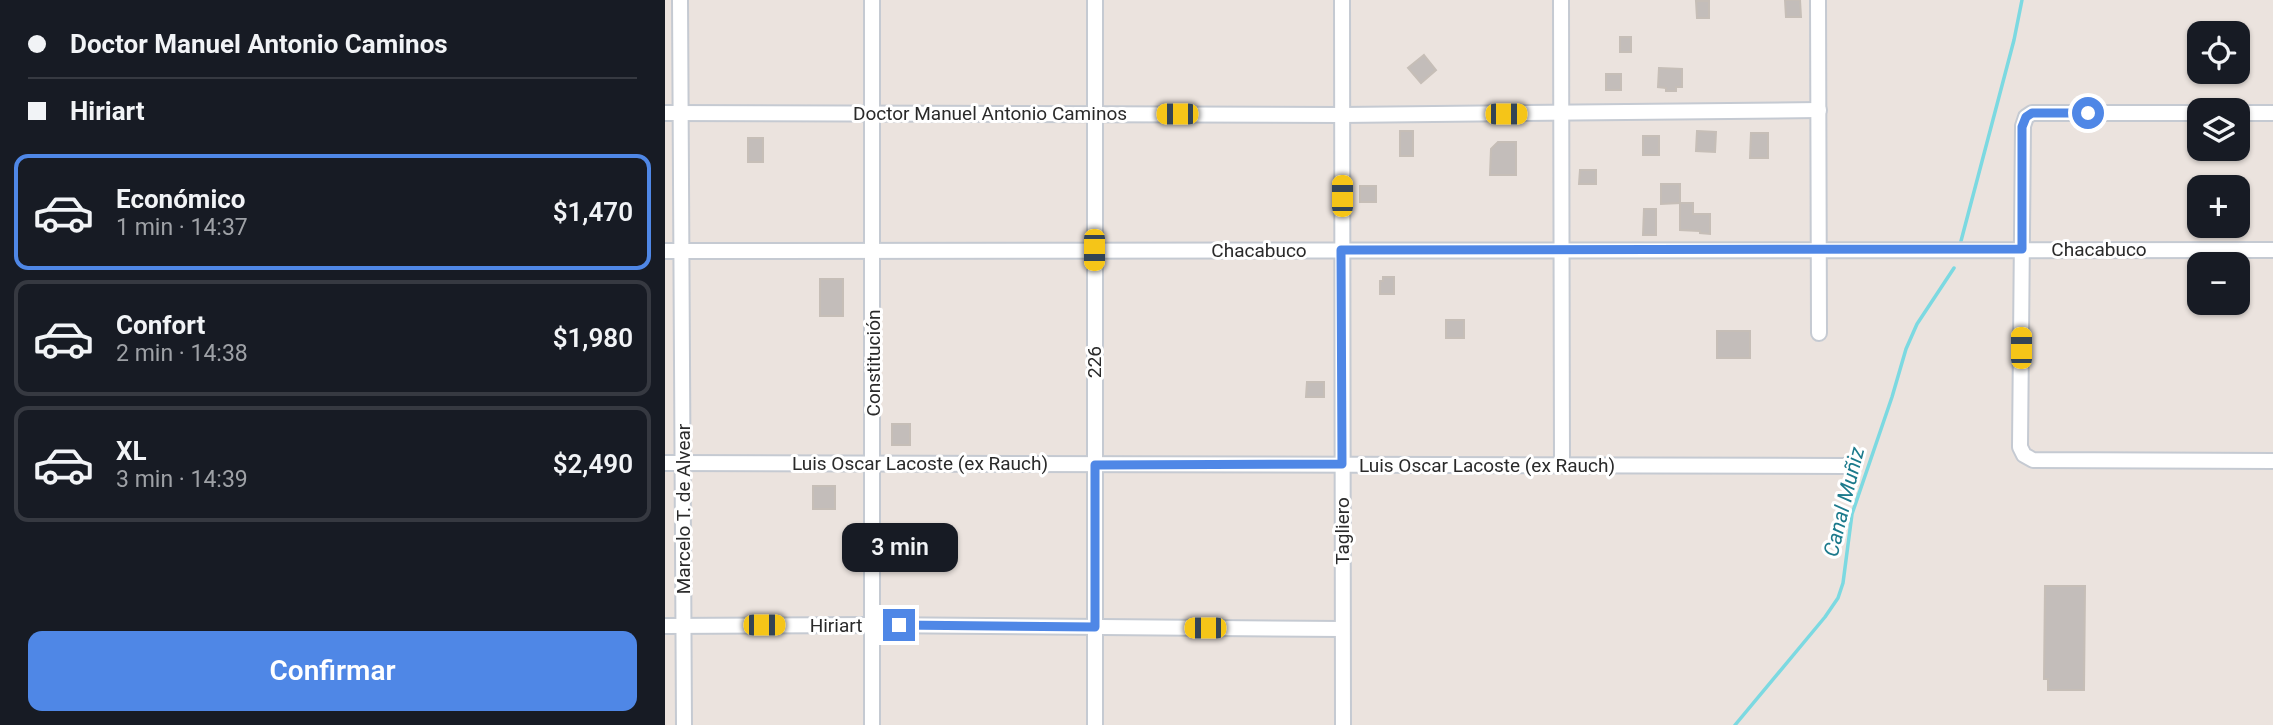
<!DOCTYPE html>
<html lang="es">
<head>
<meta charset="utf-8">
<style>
  :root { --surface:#171b24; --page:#20242c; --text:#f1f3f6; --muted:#9ea1a6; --line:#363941; --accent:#4f87e6 }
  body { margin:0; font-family:Roboto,sans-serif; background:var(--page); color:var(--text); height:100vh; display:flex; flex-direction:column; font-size:26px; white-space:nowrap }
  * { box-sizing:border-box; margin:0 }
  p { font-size:23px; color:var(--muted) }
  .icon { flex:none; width:38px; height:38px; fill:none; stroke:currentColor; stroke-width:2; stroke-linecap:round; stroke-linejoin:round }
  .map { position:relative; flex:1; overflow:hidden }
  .details { display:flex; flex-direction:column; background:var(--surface); width:665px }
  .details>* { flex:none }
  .banner { display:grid; align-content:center; height:154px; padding:0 28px; background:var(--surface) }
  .controls { position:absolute; left:1522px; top:21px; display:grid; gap:14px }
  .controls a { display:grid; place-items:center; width:63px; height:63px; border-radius:14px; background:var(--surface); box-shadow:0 2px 5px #0004; font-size:35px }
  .end { position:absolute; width:32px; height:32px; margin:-16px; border:9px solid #4f87e6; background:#fff; box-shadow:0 0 0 4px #fff }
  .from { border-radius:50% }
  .bubble { position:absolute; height:49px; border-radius:14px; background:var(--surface); box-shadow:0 2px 5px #0004; font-size:23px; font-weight:600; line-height:49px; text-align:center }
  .car { position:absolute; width:21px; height:42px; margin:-21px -10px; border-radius:9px; box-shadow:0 0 5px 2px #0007; background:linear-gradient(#f5c518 24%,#345 0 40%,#f5c518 0 76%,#345 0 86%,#f5c518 0) }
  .banner b { display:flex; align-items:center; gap:24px; height:66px; font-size:26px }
  .banner b+b { border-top:2px solid var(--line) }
  .banner i { width:18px; height:18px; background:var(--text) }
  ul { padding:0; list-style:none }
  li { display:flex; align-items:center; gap:21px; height:116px; margin:0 14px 10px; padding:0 14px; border:4px solid var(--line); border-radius:14px }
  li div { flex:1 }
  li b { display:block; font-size:26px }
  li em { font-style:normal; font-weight:600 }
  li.on { border-color:var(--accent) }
  li>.icon { width:63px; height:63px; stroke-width:1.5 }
  .action { display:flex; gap:14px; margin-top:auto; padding:14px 28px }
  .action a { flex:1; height:80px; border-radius:14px; background:var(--accent); color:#fff; font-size:28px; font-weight:600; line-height:80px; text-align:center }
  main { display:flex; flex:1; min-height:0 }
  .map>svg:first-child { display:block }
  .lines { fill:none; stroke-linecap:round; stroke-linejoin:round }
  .stream { stroke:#7cd9e1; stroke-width:3.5 }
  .building { fill:#c3bdba; stroke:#c6beb7; stroke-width:2 }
  .street-casing { stroke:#c5cad2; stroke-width:18 }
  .street { stroke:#fff; stroke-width:14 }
  .route { stroke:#4f87e6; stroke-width:9 }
  .labels { text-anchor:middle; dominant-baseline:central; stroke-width:6; stroke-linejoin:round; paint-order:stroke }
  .street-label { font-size:19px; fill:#2a2a2a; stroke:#fff }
  .water-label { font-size:21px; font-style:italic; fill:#1c7a8c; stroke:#fff }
</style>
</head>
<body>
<main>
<section class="details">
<div class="banner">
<b><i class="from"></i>Doctor Manuel Antonio Caminos</b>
<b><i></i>Hiriart</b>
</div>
<ul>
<li class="on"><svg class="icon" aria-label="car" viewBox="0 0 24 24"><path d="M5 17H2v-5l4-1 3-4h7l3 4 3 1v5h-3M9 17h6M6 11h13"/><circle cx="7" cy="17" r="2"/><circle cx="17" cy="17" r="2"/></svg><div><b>Económico</b><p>1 min · 14:37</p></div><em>$1,470</em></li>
<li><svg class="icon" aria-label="car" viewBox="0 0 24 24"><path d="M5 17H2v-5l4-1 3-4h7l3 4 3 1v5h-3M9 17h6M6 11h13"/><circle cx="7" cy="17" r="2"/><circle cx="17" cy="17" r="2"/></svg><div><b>Confort</b><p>2 min · 14:38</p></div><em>$1,980</em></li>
<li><svg class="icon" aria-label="car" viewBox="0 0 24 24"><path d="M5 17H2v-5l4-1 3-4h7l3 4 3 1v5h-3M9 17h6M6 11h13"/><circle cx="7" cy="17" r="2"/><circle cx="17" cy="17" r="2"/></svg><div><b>XL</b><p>3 min · 14:39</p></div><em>$2,490</em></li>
</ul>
<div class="action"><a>Confirmar</a></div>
</section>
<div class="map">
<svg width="1608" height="725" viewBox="0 0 1608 725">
  <rect width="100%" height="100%" fill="#ebe3de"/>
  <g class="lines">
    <g class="stream">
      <polyline points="1296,241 1349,40 1357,0"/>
      <polyline points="1070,725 1160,617 1173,598 1178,583 1187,514 1227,397 1241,349 1252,324 1289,268"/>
    </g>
  </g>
  <g class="building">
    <polygon points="1120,0 1135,0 1136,17 1121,17"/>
    <polygon points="1031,1 1044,1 1044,18 1032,18"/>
    <rect x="955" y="37" width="11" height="15"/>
    <polygon points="759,55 771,70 756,83 743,68"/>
    <polygon points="994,68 1017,69 1017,87 1011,87 1011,91 1001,91 1001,88 993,87"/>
    <rect x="941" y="74" width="15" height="16"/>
    <rect x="735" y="131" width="13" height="25"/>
    <polygon points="1032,131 1051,132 1050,152 1031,151"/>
    <polygon points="1086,133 1103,133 1103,158 1085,158"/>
    <rect x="978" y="136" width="16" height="19"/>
    <rect x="83" y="138" width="15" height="24"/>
    <polygon points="833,142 851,142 851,175 825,175 826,149"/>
    <polygon points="915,170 931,170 931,184 914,184"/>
    <polygon points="996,184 1015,184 1015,203 996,204"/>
    <rect x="695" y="186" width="16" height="16"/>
    <polygon points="1015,203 1028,203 1028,214 1045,214 1045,234 1035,233 1035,231 1015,230"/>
    <polygon points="979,209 991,209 991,235 978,235"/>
    <polygon points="718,277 729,277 729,294 715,294 715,281 718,281"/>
    <rect x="155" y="279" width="23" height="37"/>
    <rect x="781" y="320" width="18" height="18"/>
    <rect x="1052" y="331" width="33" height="27"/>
    <polygon points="642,382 659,382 659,397 641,397"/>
    <rect x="227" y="424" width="18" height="21"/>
    <rect x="148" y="486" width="22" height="23"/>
    <polygon points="1380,586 1420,586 1419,690 1383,690 1383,679 1379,679"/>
  </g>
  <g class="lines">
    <g class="street-casing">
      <g id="street">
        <polyline points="15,0 19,725"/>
        <polyline points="677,0 678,725"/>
        <polyline points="896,0 897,465"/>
        <polyline points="1153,0 1154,333"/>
        <polyline points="0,113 677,115 1154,110"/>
        <polyline points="1535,113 1367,113 1361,117 1358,126 1355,447 1359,455 1368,460 1608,461"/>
        <polyline points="1573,113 1608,113"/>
        <polyline points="0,251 1608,250"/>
        <polyline points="0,463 1182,466"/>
        <polyline points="0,626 206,625 677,629"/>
        <polyline points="207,725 207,0"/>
        <polyline points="430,725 430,0"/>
      </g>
    </g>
    <use href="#street" class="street"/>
  </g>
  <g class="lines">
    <polyline class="route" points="234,625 430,627 430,465 677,464 676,250 1357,249 1357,127 1361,117 1367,113 1423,113"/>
  </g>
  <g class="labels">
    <g class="street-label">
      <text x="325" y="113">Doctor Manuel Antonio Caminos</text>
      <text x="1434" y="249">Chacabuco</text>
      <text x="594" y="250">Chacabuco</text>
      <text transform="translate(429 362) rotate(-90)">226</text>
      <text transform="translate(208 363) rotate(-90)">Constitución</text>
      <text x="255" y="463">Luis Oscar Lacoste (ex Rauch)</text>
      <text x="822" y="465">Luis Oscar Lacoste (ex Rauch)</text>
      <text transform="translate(18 509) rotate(-90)">Marcelo T. de Alvear</text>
      <text transform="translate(677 531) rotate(-90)">Tagliero</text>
      <text x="171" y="625">Hiriart</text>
    </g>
    <g class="water-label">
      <text transform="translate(1179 502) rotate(-76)">Canal Muñiz</text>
    </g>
  </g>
</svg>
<div class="controls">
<a><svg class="icon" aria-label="locate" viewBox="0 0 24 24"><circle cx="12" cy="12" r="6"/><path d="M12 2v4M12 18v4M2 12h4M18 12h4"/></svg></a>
<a><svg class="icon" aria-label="layers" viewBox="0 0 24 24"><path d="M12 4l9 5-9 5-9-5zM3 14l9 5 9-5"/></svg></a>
<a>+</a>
<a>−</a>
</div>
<i class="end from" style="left:1423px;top:113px"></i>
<i class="end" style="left:234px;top:625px"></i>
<div class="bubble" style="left:177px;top:523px;width:116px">3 min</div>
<i class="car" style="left:512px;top:114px;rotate:270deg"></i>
<i class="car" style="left:841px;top:114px;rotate:90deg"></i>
<i class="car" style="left:677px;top:196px;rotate:0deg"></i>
<i class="car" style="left:429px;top:250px;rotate:180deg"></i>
<i class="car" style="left:1356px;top:348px;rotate:0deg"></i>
<i class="car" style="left:99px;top:625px;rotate:90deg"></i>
<i class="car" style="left:540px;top:628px;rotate:270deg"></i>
</div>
</main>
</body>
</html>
